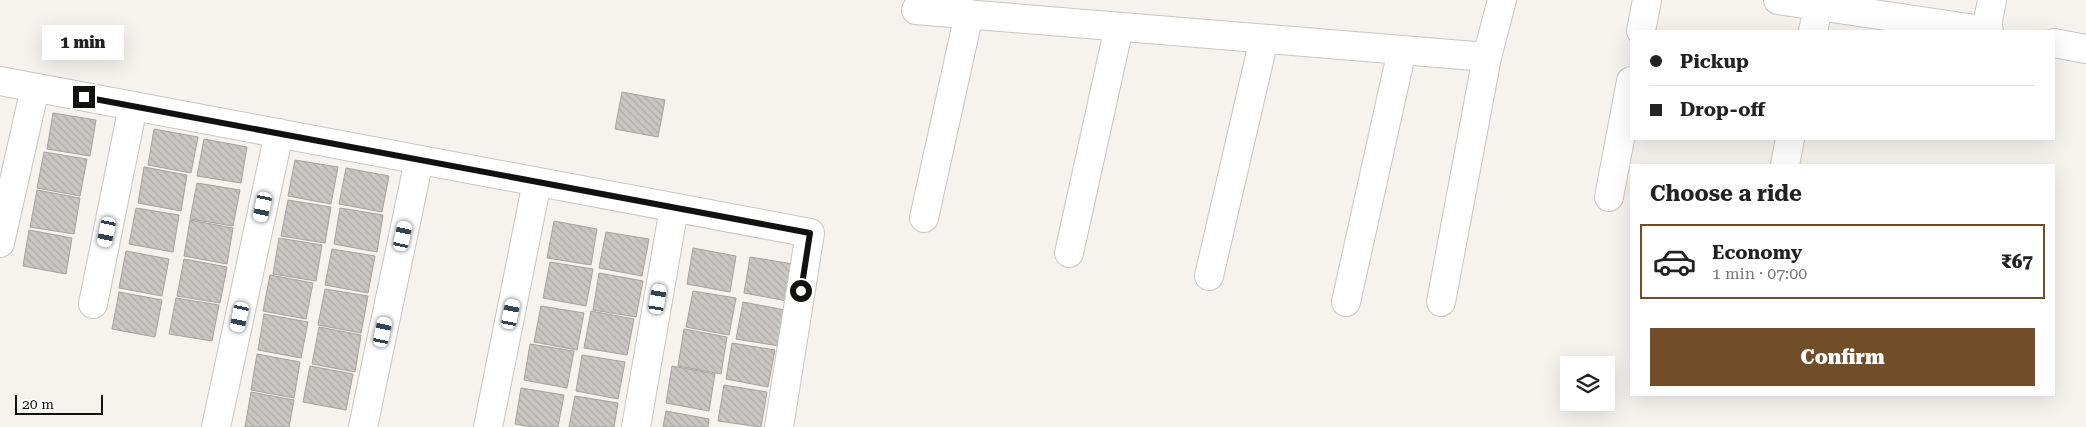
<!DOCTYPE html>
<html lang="en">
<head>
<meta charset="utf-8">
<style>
  :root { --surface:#fff; --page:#f2f2f2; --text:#222; --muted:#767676; --line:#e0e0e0; --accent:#724e28 }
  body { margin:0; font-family:"Roboto Serif",serif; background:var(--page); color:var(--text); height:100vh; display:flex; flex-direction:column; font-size:19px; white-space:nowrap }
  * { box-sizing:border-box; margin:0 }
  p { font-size:16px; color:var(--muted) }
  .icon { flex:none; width:28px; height:28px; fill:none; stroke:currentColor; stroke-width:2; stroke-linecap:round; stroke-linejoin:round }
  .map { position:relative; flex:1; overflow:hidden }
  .side { position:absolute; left:1630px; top:164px; width:425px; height:232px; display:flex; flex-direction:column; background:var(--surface); border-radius:0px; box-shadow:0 5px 20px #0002 }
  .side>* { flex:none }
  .banner { position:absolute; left:1630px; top:30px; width:425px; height:110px; border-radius:0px; box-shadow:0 5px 20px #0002; display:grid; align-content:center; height:110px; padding:0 20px; background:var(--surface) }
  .tools { position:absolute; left:1560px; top:356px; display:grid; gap:10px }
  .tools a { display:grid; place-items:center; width:55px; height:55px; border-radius:0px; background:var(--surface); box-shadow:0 5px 20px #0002; font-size:25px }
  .scale { position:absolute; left:15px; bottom:12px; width:88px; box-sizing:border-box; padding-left:5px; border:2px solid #121110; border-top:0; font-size:14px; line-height:18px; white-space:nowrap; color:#121110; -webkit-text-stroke:4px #fff; paint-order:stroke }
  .end { position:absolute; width:22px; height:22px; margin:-11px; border:6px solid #121110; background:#fff; box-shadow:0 0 0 2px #fff }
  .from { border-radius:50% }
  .bubble { position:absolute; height:35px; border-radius:0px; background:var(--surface); box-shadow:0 5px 20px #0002; font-size:16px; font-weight:800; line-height:35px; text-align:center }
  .car { position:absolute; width:15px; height:30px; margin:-15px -8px; border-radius:6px; box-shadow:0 0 4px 1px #0007; background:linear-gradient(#fff 24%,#345 0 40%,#fff 0 76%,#345 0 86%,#fff 0) }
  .banner b { display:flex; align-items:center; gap:18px; height:48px; font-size:19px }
  .banner b+b { border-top:1px solid var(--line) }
  .banner i { width:12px; height:12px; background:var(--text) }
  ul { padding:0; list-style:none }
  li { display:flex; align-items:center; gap:15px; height:75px; margin:0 10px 8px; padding:0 10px; border:2px solid var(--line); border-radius:0px }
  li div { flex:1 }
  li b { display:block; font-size:19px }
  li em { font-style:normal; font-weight:800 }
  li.current { border-color:var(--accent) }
  li>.icon { width:45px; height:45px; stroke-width:1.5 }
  h2 { padding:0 20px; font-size:22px; line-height:60px }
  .action { display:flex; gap:10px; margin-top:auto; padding:10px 20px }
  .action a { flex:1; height:58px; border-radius:0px; background:var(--accent); color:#fff; font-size:20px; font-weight:800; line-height:58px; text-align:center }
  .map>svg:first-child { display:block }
  .building { fill:url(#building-back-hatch); stroke:#a6a29e }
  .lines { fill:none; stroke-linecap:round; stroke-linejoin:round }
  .street-casing { stroke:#c9c5c1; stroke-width:30 }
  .street { stroke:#fff; stroke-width:28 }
  .route { stroke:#121110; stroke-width:6 }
</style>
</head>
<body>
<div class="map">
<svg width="2086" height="427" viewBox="0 0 2086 427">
  <defs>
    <pattern id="building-back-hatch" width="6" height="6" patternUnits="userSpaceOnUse" patternTransform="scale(1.25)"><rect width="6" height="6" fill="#cac6c3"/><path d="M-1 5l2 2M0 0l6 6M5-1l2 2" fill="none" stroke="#aca9a6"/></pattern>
  </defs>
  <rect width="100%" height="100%" fill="#f6f2ee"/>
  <g class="building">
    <polygon points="622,92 665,100 658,137 615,129"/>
    <polygon points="53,113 96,120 90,156 47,149"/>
    <polygon points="154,129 198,137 191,173 148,165"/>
    <polygon points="204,139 247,147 241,183 197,176"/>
    <polygon points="44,152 87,159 80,196 37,188"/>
    <polygon points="295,160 338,167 331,204 288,196"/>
    <polygon points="144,167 187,175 181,211 138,203"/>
    <polygon points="346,168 389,176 382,212 339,204"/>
    <polygon points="197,183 240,190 233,226 190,219"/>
    <polygon points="37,190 80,198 74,234 30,227"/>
    <polygon points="288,200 331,207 325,243 281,236"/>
    <polygon points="136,208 179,215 173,252 129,244"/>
    <polygon points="340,208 383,215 377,252 334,244"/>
    <polygon points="190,220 233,228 227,264 184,256"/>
    <polygon points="554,221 597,229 591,265 547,258"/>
    <polygon points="29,230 72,238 66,274 23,266"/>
    <polygon points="606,232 649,239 642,276 599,268"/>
    <polygon points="279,238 322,245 316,281 273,274"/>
    <polygon points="693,248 736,256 730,292 687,284"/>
    <polygon points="332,249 375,256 368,293 325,285"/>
    <polygon points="126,251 169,259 162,296 119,288"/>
    <polygon points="750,257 793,264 787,301 744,293"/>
    <polygon points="184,259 227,267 220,303 177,296"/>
    <polygon points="550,262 593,269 586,306 543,298"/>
    <polygon points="599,273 643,281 636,317 593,310"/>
    <polygon points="270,275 313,283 306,319 263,311"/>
    <polygon points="325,289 368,296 361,333 318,325"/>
    <polygon points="693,291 736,298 729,335 686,327"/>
    <polygon points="119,292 162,300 155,337 112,329"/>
    <polygon points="176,298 219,305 212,341 169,334"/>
    <polygon points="743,302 785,310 779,346 736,339"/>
    <polygon points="541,306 584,313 577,350 534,342"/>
    <polygon points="591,311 634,319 627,355 584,348"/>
    <polygon points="264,314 308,322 301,358 258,350"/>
    <polygon points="319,327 361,335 355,372 312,364"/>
    <polygon points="684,329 727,337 721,374 678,366"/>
    <polygon points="732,343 775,350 768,387 726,379"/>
    <polygon points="530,344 574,351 567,388 524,380"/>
    <polygon points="257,354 300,362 294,398 251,390"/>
    <polygon points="582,355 625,362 618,399 576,391"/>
    <polygon points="310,366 353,374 346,410 303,402"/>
    <polygon points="672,366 715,374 709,411 666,403"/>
    <polygon points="724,385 767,392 761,427 718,421"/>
    <polygon points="521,388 564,395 558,427 531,427 515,424"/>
    <polygon points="251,392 294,400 289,427 245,427"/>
    <polygon points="575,396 618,403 614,427 569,427"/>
    <polygon points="666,411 709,419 708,427 663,427"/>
  </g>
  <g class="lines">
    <g class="street-casing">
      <g id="street">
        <polyline points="1778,0 1989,31"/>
        <polyline points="916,10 1487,57"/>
        <polyline points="1641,31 1647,0"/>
        <polyline points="1813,31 1820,0"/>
        <polyline points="1986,31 1992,0"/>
        <polyline points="2054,43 2086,49"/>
        <polyline points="0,81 810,233 779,427"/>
        <polyline points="1785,165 1790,139"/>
        <polyline points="1609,197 1631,81"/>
        <polyline points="924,218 969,14"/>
        <polyline points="0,243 35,88"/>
        <polyline points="1069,253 1119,27"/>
        <polyline points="1209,276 1264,39"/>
        <polyline points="1346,302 1402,50"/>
        <polyline points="1441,302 1487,57 1502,0"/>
        <polyline points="93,304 133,106"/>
        <polyline points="216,427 279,133"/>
        <polyline points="363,427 419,160"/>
        <polyline points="488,427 537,182"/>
        <polyline points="636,427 674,208"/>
      </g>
    </g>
    <use href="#street" class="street"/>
  </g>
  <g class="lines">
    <polyline class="route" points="84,97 810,233 801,291"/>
  </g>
</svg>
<div class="tools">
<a><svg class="icon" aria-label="layers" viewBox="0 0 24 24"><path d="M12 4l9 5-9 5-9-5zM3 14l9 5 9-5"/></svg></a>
</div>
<div class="scale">20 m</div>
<i class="end from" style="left:801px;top:291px"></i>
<i class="end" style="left:84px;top:97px"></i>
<div class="bubble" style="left:42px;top:25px;width:82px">1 min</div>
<i class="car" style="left:263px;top:207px;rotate:192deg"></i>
<i class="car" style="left:107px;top:232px;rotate:192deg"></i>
<i class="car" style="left:403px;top:236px;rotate:12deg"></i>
<i class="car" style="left:658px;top:299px;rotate:10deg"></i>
<i class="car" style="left:511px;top:314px;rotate:11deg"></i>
<i class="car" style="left:240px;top:317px;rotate:192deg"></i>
<i class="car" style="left:383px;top:332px;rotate:12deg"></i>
<div class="banner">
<b><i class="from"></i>Pickup</b>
<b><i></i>Drop-off</b>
</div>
<section class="side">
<h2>Choose a ride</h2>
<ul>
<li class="current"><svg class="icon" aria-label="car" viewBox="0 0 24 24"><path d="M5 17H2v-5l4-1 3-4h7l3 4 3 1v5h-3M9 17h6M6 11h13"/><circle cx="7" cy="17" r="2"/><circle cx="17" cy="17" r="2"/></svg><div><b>Economy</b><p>1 min · 07:00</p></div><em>₹67</em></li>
</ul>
<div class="action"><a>Confirm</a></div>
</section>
</div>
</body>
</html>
